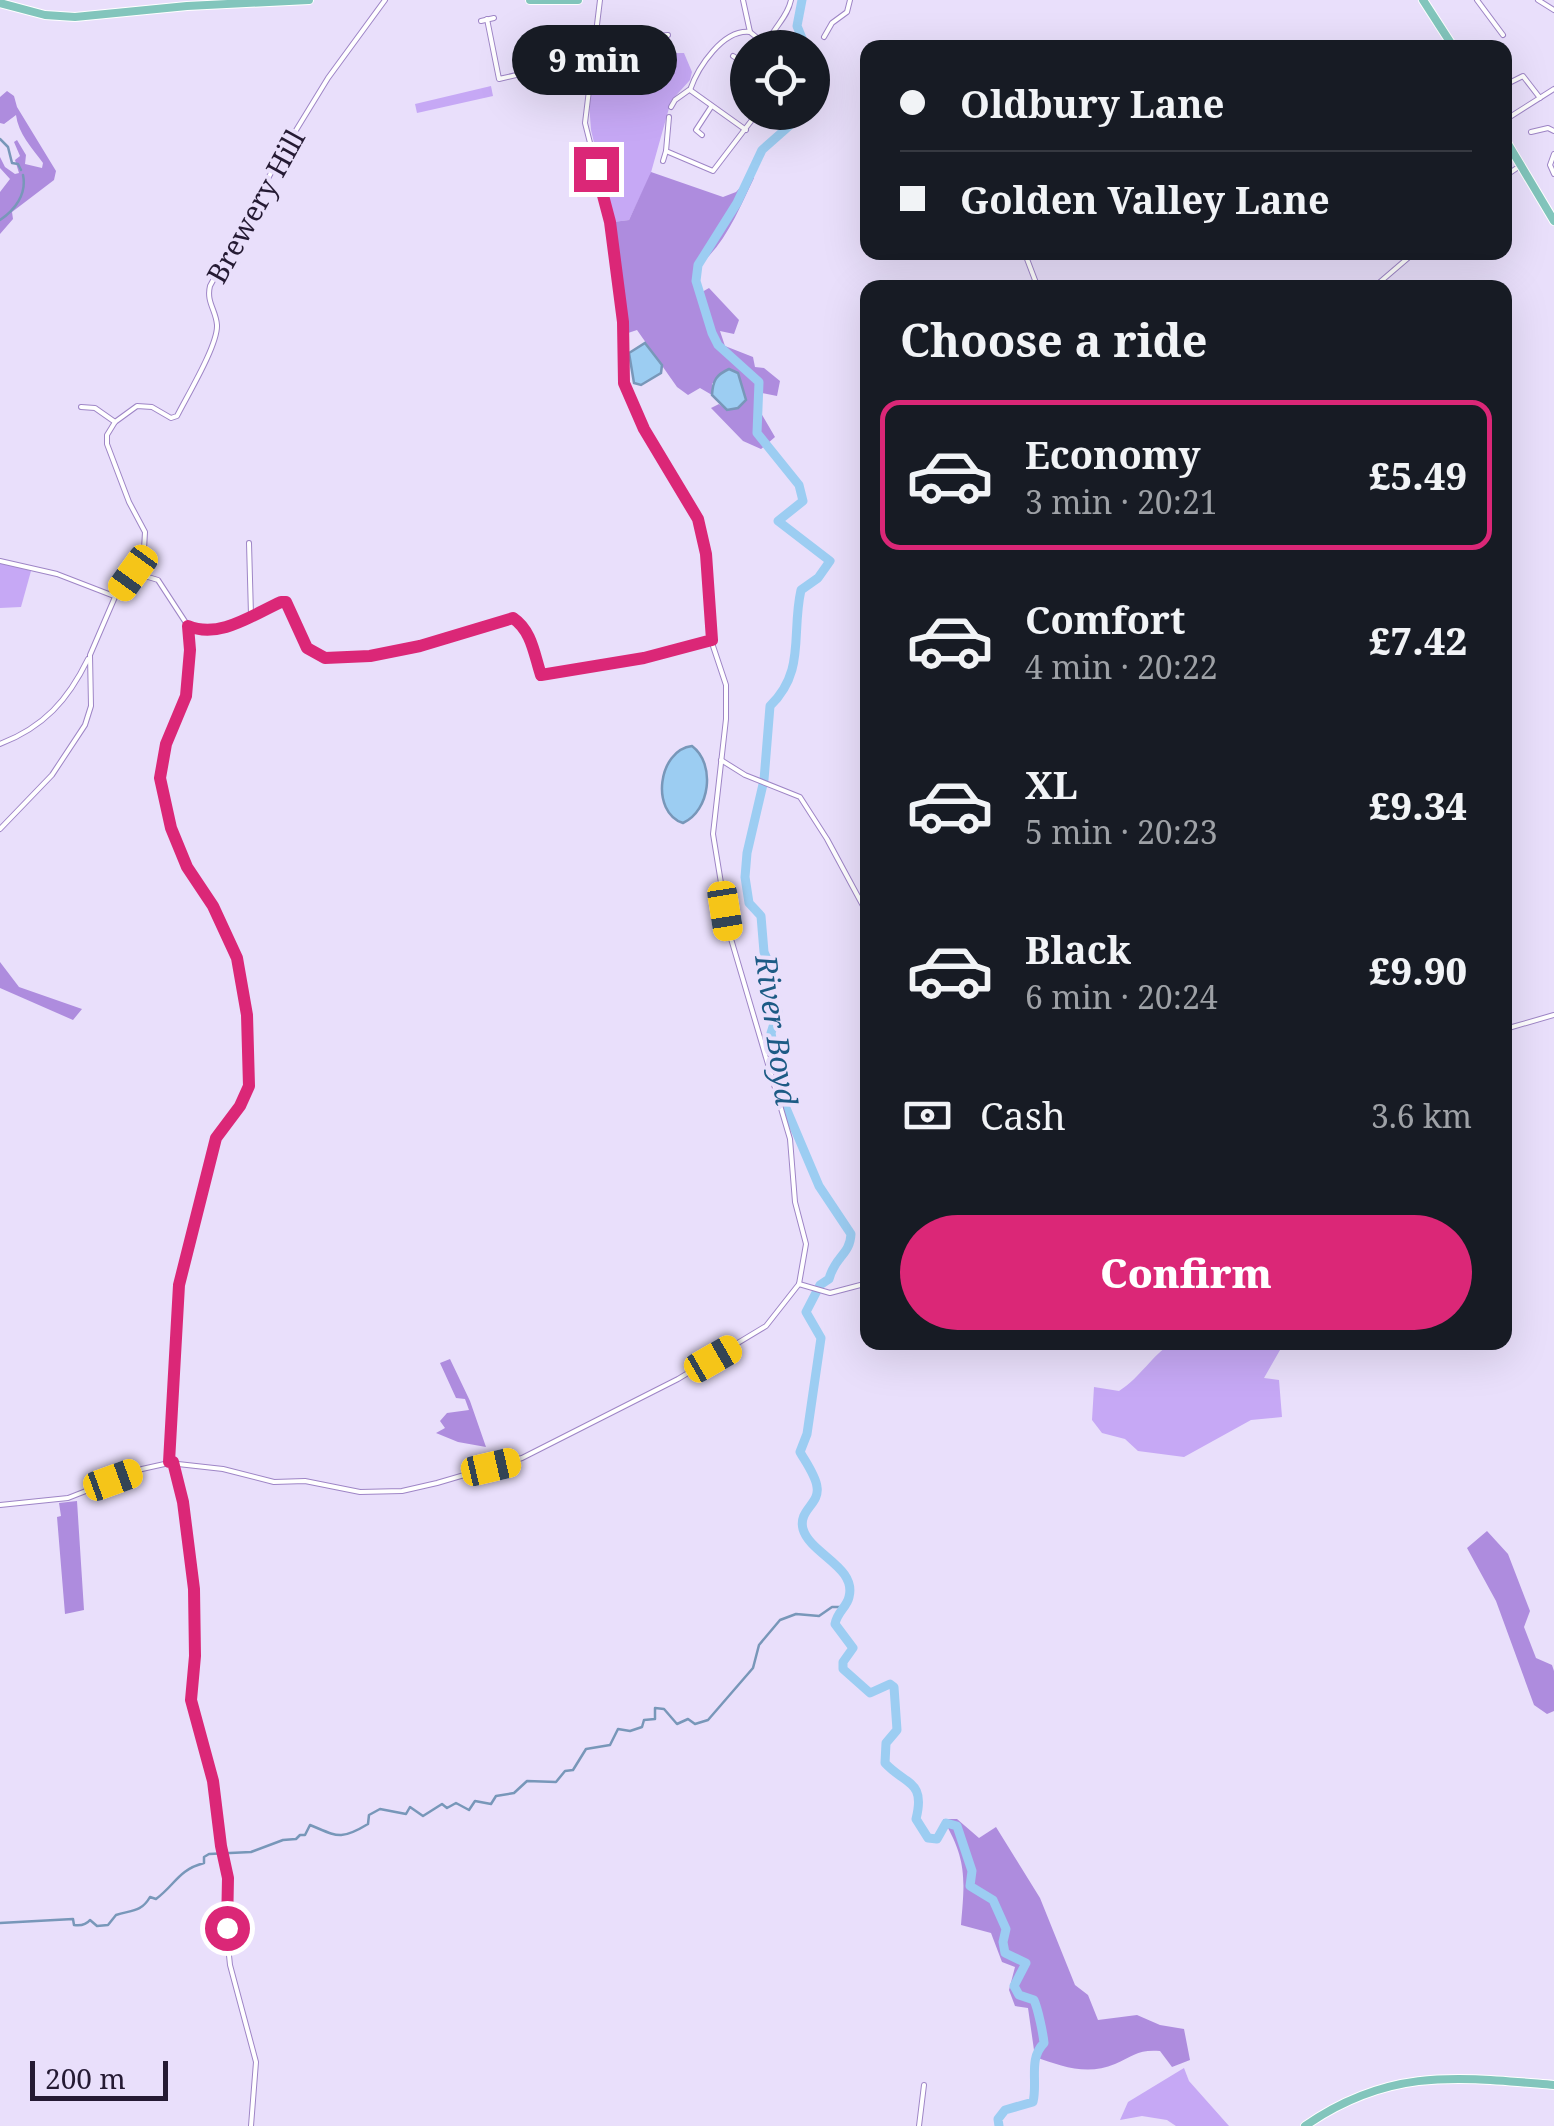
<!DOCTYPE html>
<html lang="en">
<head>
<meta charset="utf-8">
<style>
  :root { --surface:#171b24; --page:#20242c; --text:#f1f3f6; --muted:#9ea1a6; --line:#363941; --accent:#db2777 }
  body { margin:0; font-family:"Noto Serif",serif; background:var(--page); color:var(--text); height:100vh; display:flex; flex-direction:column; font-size:38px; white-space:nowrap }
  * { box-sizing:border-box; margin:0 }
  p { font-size:32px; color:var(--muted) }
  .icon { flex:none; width:55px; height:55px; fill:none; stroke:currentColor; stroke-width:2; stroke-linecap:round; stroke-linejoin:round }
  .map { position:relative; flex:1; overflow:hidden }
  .sheet { position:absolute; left:860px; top:280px; width:652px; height:1070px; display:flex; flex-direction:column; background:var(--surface); border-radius:20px; box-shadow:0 10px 40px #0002 }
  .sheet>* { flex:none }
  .hud { position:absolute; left:860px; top:40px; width:652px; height:220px; border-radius:20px; box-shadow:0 10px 40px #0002; display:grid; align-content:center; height:220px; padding:0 40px; background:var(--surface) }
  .tools { position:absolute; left:730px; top:30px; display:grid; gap:20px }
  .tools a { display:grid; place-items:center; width:100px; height:100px; border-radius:50%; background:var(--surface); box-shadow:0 10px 40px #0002; font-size:50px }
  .scale { position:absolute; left:30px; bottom:25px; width:138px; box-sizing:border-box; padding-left:10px; border:5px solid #251a33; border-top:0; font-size:28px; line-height:35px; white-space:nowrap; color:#251a33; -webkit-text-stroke:8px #e9dffb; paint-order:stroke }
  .end { position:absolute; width:45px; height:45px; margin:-22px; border:12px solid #db2777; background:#fff; box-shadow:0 0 0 5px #fff }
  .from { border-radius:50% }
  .bubble { position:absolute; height:70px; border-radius:35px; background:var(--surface); box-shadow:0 10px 40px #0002; font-size:32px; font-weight:800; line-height:70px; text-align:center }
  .car { position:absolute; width:30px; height:60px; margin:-30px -15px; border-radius:12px; box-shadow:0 0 8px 2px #0007; background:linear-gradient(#f5c518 24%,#345 0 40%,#f5c518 0 76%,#345 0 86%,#f5c518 0) }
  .hud b { display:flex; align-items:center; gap:35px; height:95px; font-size:38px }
  .hud b+b { border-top:2px solid var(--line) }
  .hud i { width:25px; height:25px; background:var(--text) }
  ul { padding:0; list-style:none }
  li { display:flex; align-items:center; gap:30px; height:150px; margin:0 20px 15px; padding:0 20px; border:5px solid transparent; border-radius:20px }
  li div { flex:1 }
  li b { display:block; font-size:38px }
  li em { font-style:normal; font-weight:800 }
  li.on { border-color:var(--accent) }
  li>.icon { width:90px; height:90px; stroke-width:1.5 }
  h2 { padding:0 40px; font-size:45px; line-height:120px }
  .pay { display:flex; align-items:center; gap:25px; height:110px; padding:0 40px; font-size:38px }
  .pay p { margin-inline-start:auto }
  .cta { display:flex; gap:20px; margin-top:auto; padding:20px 40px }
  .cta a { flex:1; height:115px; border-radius:60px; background:var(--accent); color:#fff; font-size:40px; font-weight:800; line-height:115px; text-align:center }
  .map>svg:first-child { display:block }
  .green { fill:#c6a8f5 }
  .forest { fill:#ae8cde }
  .water { fill:#9ccdf2; stroke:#7897b9; stroke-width:2.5 }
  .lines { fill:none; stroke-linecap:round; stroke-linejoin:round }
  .stream { stroke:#7897b9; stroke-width:2.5 }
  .river { stroke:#9ccdf2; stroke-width:9 }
  .street-casing { stroke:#9e85c6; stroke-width:6 }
  .primary-casing { stroke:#fff; stroke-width:10 }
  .street { stroke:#fff; stroke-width:4 }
  .primary { stroke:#82c5bc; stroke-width:8 }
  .route { stroke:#db2777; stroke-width:12 }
  .labels { text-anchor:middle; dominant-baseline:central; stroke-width:8; stroke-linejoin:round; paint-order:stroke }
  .street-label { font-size:28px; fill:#251a33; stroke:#e9dffb }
  .water-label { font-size:30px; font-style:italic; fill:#1d5b85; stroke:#e9dffb }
</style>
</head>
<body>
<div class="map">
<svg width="1554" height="2126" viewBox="0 0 1554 2126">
  <rect width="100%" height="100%" fill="#e9dffb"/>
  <g class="green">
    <polygon points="684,53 692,72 690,80 671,101 650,176 629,220 613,222 591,130 589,103 596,54"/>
    <polygon points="491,86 493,96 417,113 415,104"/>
    <polygon points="0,562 31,571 21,607 0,608"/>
    <path d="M1172,1343H1284L1264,1378L1279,1380L1282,1417L1251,1420L1184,1457L1138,1451L1125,1439L1102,1433L1092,1420L1094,1387L1119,1391C1141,1377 1151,1356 1172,1343Z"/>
    <polygon points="1184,2068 1189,2081 1229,2126 1176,2126 1167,2120 1142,2116 1120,2120 1128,2102"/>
  </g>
  <g class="forest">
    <path d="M7,91L14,96L17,107L56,171L54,180L12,212L13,219L0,234V192L10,179L0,168V157L5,167L15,174L19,173L15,160L20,156L14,142L17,140L26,155L25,164L42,168L43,163C32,148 18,133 16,115L4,124L0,123V97Z"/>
    <path d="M651,172L723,197L736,192L750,177L754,178C740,207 725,245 698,266L696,281L702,292L709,288L739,320L734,334L720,331L725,346L753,357L755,367L764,368L780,381L777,396L762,393L761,413L775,437L761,449L743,441L711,408L719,404L727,410L738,408L746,400L712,383V395L700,388L688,395L677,387L637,330L625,334L613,222L629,220Z"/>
    <polygon points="0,962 19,987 82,1009 73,1020 0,988"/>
    <polygon points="450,1359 470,1401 486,1447 458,1442 436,1433 445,1428 440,1421 447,1413 469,1410 465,1399 456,1398 440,1363"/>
    <polygon points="77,1501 84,1610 65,1614 57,1517 61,1516 59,1503"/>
    <polygon points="1487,1531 1508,1554 1530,1611 1524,1627 1536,1658 1552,1665 1554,1671 1554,1711 1547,1714 1534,1705 1496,1601 1467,1548"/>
    <path d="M943,1819H957L979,1838L996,1827L1040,1898L1075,1985L1088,1995L1098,2020L1137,2015L1160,2025L1184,2029L1190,2060L1172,2067L1160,2051C1139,2049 1133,2056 1115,2064C1087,2076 1061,2066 1035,2057L1028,2008L1015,2006L1009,1990L1015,1967L1002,1962L991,1933L961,1925C965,1878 967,1860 943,1819Z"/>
  </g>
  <g class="water">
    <polygon points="645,343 662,365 661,373 641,385 634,383 629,353"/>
    <path d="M729,369L738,373L746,400L738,408L727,410L712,395C713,380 716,375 729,369Z"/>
    <path d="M692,746C716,764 710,811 683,823C650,812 658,750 692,746Z"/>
  </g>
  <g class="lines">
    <g class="stream">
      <polyline points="0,139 8,147 12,163 18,164 21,170"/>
      <path d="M0,220C15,210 27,194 23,175"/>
      <path d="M0,1923L73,1919L74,1925C81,1926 86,1925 90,1920L97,1926L108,1925L116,1915C130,1910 141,1913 150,1897L156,1899C176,1884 178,1870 204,1863V1857L209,1854L251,1852L283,1840L296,1839L300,1835H305L310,1825C337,1836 340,1841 368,1824L369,1815L380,1809L406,1814L410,1807L423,1816L442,1804L447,1808L456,1803L469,1810L475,1801L491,1804L496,1796L514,1793L527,1781L556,1782L565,1771L573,1770L586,1749L610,1745L618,1729L630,1731L642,1727L644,1720L655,1719V1708L664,1709L677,1724L688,1719L695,1724L708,1720L753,1668L759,1645L780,1620L796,1614L819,1616L832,1607H841"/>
    </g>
    <g class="river">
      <polyline points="802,0 797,26 806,48"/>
      <polyline points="812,65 815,72 812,85"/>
      <path d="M805,112L762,150L737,203L698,265L696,281L712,333L718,345L759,382L757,433L799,485L803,501L778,521L830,561L818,578L801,590C791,634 806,671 770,706L764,780L747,853L745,877L749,903L761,916L764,952L772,971L767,990L778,1011L771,1033L783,1101L819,1186L851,1234C850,1255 835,1256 829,1279L820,1285L806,1312L821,1338L807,1434L800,1452C805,1461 816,1476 817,1487C820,1504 798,1510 803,1529C810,1554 857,1567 849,1597C847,1607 837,1612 835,1624L853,1648L843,1662V1669L870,1693L890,1684L894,1687L897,1730L886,1743L885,1763C905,1785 926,1780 916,1819L928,1838L937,1839L946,1823L957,1826L972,1871L970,1886L993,1900L1006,1929L1003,1942L1005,1953L1026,1963L1014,1986L1019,1995L1034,2000C1038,2009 1043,2033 1044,2043C1028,2059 1038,2082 1033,2102L1005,2110L998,2119L999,2126"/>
    </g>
    <g class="street-casing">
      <g id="street">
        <polyline points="600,0 585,123 610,222 623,321 622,373 644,429 693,508 702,534 711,640 726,685 726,719 713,834 729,932 790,1139 795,1202 806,1244 799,1284"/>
        <polyline points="743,0 750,32 766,45"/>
        <polyline points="1477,0 1503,35"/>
        <polyline points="1538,0 1554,10"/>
        <polyline points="487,19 499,79 560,65 590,73"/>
        <polyline points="481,21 494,18"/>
        <polyline points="824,37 832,23 847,12 850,0"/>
        <polyline points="594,42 668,35"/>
        <path d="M767,48C770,29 787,20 791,0"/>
        <polyline points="733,56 746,64"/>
        <polyline points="748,65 739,77 748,82"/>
        <polyline points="1505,85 1523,76 1540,98"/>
        <path d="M690,90C698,67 723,29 750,32"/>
        <polyline points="690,90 746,130"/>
        <polyline points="671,107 675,100 689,90"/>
        <polyline points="669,117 666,151 713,171 758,112"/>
        <polyline points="1505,120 1554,89"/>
        <polyline points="1531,132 1548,128 1554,131"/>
        <polyline points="702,135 696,130 711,107"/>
        <polyline points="1554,154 1550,165 1554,174"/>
        <polyline points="663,161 666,151"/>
        <polyline points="1505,176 1520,166"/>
        <polyline points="1027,259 1038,288"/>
        <polyline points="1373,288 1415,252"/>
        <polyline points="81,407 95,408 115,422"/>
        <polyline points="249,543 251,615"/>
        <polyline points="0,561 57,574 114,596"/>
        <polyline points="135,573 158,580 188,626 191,650 186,695 161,763 161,788 171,828 187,867 213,906 237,958 249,1045 249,1086 240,1106 216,1138 179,1285 169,1463"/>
        <path d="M188,626C220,639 252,615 281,602H285L307,648L325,658L370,656L420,646L513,619C532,632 534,654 541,675L643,658L711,640"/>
        <path d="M0,744C44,727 68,700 88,659"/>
        <polyline points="721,760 745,775 800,797 827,839 868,915"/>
        <path d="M0,829L52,775L85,725L91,706L90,655L115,597L133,573L144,549L145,532L129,502L107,444V435L115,422L137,406L152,407L171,418L177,416C187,396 218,345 217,325C216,310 206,302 210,286L279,158L328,78L385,0"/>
        <polyline points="1505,1029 1554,1015"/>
        <polyline points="799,1284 830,1293 868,1283"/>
        <polyline points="173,1462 183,1502 194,1589 195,1656 191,1700 213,1781 221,1847 228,1878 227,1936 230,1965 256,2062 251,2126"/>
        <polyline points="0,1505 68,1498 142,1469 169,1463 223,1469 274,1482 305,1481 360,1492 402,1491 437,1483 522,1458 678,1379 766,1326 799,1284"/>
        <polyline points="919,2126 924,2085"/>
      </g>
    </g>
    <g class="primary-casing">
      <g id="primary">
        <polyline points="530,0 578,0"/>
        <polyline points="1423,0 1454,48"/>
        <polyline points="0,3 45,15 75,17 187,6 309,0"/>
        <polyline points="1505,139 1554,221"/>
        <path d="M1305,2126C1390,2067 1458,2077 1554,2085"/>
      </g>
    </g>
    <use href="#street" class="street"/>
    <use href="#primary" class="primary"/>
  </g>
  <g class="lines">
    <path class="route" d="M227,1928L228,1878L221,1846L213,1781L191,1700L195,1656L194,1589L183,1502L173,1462H169L179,1285L216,1138L240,1106L249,1086L247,1015L237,958L213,906L187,867L171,828L160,778L166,744L186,696L190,650L188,626C220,639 252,615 281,602H286L307,648L325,658L370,656L420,646L513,618C532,631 534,654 541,675L644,658L712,640L706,554L698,519L644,429L624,383L623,322L610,222L596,169"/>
  </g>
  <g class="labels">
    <g class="street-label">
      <text transform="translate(255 206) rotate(-61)">Brewery Hill</text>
    </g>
    <g class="water-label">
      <text transform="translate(777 1030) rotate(82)">River Boyd</text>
    </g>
  </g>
</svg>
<div class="tools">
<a><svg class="icon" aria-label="locate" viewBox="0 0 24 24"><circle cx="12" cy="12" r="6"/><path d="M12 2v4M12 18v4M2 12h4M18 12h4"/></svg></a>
</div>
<div class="scale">200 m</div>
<i class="end from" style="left:227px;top:1928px"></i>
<i class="end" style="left:596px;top:169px"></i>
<div class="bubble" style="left:512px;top:25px;width:165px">9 min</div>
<i class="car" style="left:133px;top:573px;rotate:216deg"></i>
<i class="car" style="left:725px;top:911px;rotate:171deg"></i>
<i class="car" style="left:713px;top:1359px;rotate:60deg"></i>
<i class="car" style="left:491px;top:1467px;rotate:77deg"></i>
<i class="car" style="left:113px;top:1480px;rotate:70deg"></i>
<div class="hud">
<b><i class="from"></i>Oldbury Lane</b>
<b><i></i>Golden Valley Lane</b>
</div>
<section class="sheet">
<h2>Choose a ride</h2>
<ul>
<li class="on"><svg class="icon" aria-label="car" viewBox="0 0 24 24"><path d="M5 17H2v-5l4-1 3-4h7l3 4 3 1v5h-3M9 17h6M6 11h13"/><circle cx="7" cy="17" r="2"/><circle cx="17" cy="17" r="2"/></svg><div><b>Economy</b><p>3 min · 20:21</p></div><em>£5.49</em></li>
<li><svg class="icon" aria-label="car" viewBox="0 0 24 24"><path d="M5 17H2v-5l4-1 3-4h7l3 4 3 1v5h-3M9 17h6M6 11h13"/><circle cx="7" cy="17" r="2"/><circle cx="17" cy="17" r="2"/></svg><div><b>Comfort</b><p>4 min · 20:22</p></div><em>£7.42</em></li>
<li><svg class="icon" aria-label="car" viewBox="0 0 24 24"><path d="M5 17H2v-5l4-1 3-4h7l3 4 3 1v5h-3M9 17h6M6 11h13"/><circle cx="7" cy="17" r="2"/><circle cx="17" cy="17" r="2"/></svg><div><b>XL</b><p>5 min · 20:23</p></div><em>£9.34</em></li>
<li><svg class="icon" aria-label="car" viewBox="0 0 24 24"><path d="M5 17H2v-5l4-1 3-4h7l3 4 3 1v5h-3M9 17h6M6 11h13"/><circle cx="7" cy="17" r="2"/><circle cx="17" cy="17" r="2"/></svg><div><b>Black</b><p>6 min · 20:24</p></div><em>£9.90</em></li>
</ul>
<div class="pay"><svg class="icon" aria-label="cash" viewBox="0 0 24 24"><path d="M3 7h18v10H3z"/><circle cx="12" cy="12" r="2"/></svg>Cash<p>3.6 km</p></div>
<div class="cta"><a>Confirm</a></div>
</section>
</div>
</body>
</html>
